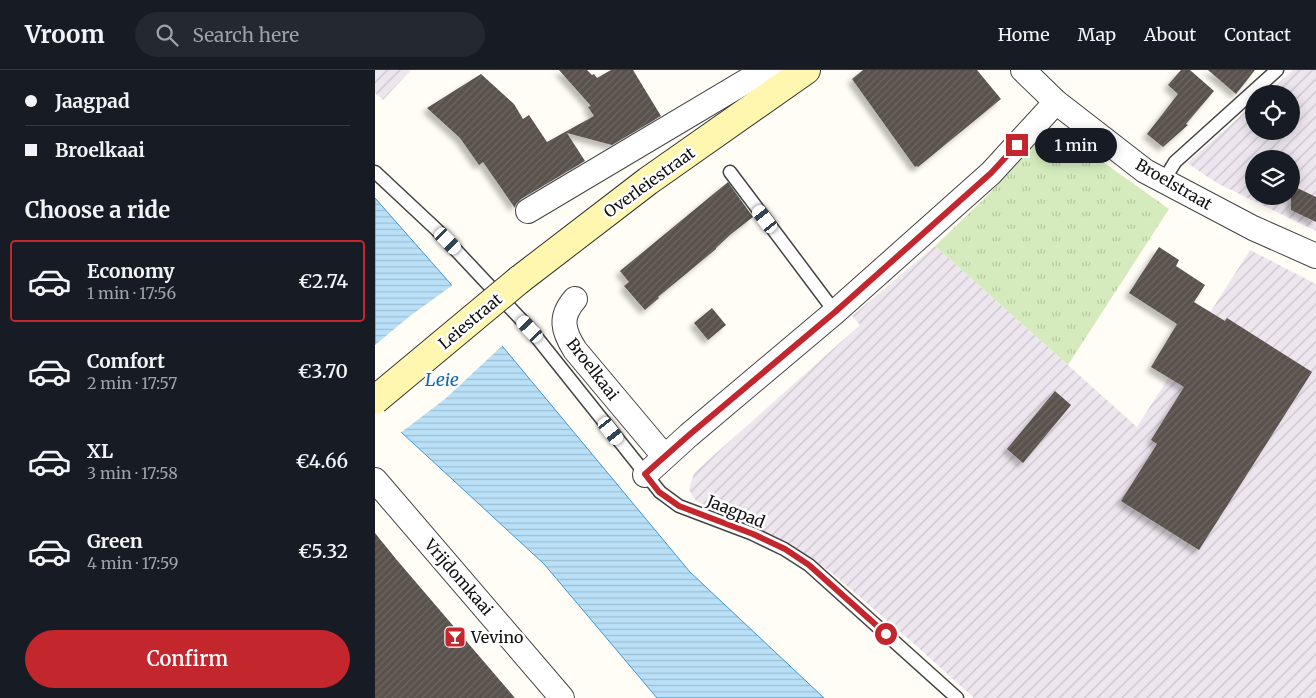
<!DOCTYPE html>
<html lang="en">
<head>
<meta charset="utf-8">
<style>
  :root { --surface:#171b24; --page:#242831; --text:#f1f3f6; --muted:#9ea1a6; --line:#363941; --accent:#c4262e }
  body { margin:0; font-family:Merriweather,serif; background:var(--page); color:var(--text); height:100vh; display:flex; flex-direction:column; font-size:19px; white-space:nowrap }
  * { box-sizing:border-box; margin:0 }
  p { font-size:16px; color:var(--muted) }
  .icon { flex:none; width:28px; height:28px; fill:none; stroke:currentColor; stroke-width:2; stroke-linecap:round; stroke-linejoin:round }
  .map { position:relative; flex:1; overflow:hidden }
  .drawer { display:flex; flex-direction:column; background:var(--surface); width:375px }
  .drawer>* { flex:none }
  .top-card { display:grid; align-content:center; height:110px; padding:0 25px; background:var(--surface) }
  .tools { position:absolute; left:870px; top:15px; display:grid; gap:10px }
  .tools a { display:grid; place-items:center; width:55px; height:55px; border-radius:50%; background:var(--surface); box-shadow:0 2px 12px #0003; font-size:25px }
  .end { position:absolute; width:22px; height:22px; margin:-11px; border:6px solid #c4262e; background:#fff; box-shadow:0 0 0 2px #fff }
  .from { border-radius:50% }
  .bubble { position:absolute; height:35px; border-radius:18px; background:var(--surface); box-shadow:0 2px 12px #0003; font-size:16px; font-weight:600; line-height:35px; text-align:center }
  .car { position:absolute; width:15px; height:30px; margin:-15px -8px; border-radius:6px; box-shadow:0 0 4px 1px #0007; background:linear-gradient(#fff 24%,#345 0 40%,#fff 0 76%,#345 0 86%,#fff 0) }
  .top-card b { display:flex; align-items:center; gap:18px; height:48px; font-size:19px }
  .top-card b+b { border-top:1px solid var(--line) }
  .top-card i { width:12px; height:12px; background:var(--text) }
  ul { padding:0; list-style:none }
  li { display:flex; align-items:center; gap:15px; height:82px; margin:0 10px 8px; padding:0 15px; border:2px solid transparent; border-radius:5px }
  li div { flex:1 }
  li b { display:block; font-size:19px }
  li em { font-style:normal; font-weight:600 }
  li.on { border-color:var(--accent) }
  li>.icon { width:45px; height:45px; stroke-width:1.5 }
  h2 { padding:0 25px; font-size:22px; line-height:60px }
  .cta { display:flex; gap:10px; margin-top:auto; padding:10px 25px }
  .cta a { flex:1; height:58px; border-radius:30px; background:var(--accent); color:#fff; font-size:20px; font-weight:600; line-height:58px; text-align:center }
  header { display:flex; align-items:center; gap:30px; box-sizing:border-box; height:70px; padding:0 25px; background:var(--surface); border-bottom:1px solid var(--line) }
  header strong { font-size:24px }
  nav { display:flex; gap:28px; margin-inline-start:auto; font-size:18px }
  .search { width:350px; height:45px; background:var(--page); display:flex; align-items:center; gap:12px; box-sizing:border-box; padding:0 18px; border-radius:28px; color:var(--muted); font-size:19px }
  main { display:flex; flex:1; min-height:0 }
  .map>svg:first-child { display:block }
  .industrial { fill:url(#industrial-furrows); fill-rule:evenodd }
  .grass { fill:url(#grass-tufts) }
  .water { fill:url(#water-rules); stroke:#3f96cf }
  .pier { fill:#fffdf5 }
  .building { fill:url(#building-hatch); filter:url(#shadow) }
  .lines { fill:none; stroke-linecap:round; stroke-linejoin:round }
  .service-casing { stroke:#444; stroke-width:15 }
  .minor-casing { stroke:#444; stroke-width:26 }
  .secondary-casing { stroke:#333; stroke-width:30 }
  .service { stroke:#fff; stroke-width:12 }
  .minor { stroke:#fff; stroke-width:24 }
  .secondary { stroke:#fff6b0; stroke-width:28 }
  .secondary-bridge-casing { stroke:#333; stroke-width:30; stroke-linecap:butt }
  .secondary-bridge { stroke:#fff6b0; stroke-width:28 }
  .route { stroke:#c4262e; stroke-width:6 }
  .labels { text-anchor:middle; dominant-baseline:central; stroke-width:5; stroke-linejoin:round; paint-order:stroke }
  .street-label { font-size:16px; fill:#111; stroke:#fff }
  .poi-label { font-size:16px; fill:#111; stroke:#fff; text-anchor:start }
  .water-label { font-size:18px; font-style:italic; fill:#1768a6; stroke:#fff }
</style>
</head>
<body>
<header>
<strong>Vroom</strong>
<div class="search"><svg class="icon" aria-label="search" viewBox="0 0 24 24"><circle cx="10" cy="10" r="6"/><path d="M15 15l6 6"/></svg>Search here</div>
<nav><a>Home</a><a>Map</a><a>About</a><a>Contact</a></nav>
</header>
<main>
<section class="drawer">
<div class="top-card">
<b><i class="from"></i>Jaagpad</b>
<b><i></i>Broelkaai</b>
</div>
<h2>Choose a ride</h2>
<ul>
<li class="on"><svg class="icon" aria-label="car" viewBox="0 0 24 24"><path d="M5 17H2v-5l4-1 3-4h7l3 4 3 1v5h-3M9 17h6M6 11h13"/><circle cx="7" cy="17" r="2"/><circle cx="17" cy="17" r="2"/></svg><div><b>Economy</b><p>1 min · 17:56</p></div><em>€2.74</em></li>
<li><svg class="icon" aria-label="car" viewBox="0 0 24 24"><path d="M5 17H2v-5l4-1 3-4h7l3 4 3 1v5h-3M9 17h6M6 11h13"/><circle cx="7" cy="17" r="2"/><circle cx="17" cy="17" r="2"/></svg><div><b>Comfort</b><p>2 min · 17:57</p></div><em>€3.70</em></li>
<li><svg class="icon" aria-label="car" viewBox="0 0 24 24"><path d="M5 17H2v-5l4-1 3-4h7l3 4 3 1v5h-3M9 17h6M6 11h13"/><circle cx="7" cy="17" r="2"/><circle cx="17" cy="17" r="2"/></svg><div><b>XL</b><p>3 min · 17:58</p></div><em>€4.66</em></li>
<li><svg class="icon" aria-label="car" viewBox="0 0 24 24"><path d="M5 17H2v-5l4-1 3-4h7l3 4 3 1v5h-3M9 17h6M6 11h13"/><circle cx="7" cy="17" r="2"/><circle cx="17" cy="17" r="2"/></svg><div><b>Green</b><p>4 min · 17:59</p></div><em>€5.32</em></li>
</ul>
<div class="cta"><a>Confirm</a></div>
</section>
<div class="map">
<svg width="941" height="628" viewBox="0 0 941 628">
  <defs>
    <pattern id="industrial-furrows" width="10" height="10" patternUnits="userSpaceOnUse" patternTransform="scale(1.25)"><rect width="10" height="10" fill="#eee6ef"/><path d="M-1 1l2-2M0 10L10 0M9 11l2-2" fill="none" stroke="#cbc4cc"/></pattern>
    <pattern id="grass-tufts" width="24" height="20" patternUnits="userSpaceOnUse" patternTransform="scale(1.25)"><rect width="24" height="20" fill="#d5ebbd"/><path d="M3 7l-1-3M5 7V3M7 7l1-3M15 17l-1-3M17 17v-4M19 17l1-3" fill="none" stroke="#b6c8a1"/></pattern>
    <pattern id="water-rules" width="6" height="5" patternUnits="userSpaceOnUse" patternTransform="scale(1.25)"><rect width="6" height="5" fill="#b9e0f7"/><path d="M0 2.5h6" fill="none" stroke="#9ebfd3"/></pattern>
    <pattern id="building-hatch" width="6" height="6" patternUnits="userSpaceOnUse" patternTransform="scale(1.25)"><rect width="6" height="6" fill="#5a524d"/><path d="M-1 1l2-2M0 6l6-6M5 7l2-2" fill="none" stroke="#6d6662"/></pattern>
    <filter id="shadow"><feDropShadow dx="-4.5" dy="4.5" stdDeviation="2.5" flood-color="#0004"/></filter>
  </defs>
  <rect width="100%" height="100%" fill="#fffdf5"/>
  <g class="industrial">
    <polygon points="0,0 36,0 8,30 0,23"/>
    <path d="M918,0H941V161L842,113L812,93L879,34V61H916V24H891ZM879,89H916V126H879Z"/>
    <polygon points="560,176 762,357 875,180 941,214 941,628 599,628 537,572 457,503 423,480 321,431 314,420 319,403 485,255 477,246"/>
  </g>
  <polygon class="grass" points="675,61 687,63 794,139 693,295 560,176 613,125 664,69"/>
  <polygon class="water" points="0,128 74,212 315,502 449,628 282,628 169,494 0,338"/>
  <polygon class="pier" points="79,214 129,274 70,329 24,364 0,341 0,275 35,246"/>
  <g class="building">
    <polygon points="184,0 212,0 217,5 219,4 222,8 236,0 258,0 286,46 237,75 192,63 210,91 146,129 141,134 140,138 108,92 104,95 85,68 52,38 106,4 139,34 148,49 154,45 172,72 219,46 213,37 216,36"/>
    <polygon points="488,0 602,0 626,29 543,97 542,96 540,97 477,9"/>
    <polygon points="806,0 815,0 839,21 811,54 813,55 788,77 772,64 803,24 793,15"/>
    <polygon points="833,0 880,0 861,24"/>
    <polygon points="353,112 378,147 356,164 341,178 341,179 283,227 284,228 270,240 249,216 254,212 245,201"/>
    <polygon points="916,115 941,127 941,152 916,140"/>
    <polygon points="784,177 804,190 801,196 830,215 819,232 850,251 852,248 937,302 824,480 746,431 782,374 776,370 809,317 776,297 802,254 754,223"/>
    <polygon points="337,238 351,255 333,270 319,253"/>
    <polygon points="680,321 696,335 648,393 632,379"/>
    <polygon points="0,463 21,489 140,628 0,628"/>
  </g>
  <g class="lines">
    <g class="service-casing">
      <g id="service">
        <polyline points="0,102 62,160 155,259 285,422 304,436 378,464 409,479 434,495 582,628"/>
        <polyline points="355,102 460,242"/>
        <polyline points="789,110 800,92 902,0"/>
      </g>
    </g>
    <g class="minor-casing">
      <g id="minor">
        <polyline points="648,0 681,32 770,101 878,158 941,186"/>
        <polyline points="153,141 385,3 398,6 407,17"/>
        <path d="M200,229C184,247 188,261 200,280L289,386"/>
        <polyline points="270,405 314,365 460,242 616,103 681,32"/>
        <polyline points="0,410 187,628"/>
      </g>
    </g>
    <g class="secondary-casing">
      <polyline id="secondary" points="144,210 273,111 431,0"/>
    </g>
    <use href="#service" class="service"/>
    <use href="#minor" class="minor"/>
    <use href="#secondary" class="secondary"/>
    <g class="secondary-bridge-casing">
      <polyline id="secondary-bridge" points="0,330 144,210"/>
    </g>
    <use href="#secondary-bridge" class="secondary-bridge"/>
  </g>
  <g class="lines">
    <polyline class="route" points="511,564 434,495 410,479 378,464 304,436 284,422 270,404 314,365 460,242 616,103 642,75"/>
  </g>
  <defs>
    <g id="bar-square" transform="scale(1.125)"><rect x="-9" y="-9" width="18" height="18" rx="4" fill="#c4262e" stroke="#fff"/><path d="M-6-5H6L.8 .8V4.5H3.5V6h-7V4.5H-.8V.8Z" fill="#fff"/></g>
  </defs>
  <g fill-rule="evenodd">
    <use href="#bar-square" x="80" y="567"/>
  </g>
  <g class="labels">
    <g class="street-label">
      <text transform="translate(274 112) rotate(-36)">Overleiestraat</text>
      <text transform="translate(799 114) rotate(30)">Broelstraat</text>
      <text transform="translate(95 251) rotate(-40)">Leiestraat</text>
      <text transform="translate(218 299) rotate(52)">Broelkaai</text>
      <text transform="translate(361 441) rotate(22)">Jaagpad</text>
      <text transform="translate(84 507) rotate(49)">Vrijdomkaai</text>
    </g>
    <g class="poi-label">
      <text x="96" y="567">Vevino</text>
    </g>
    <g class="water-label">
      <text x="67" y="309">Leie</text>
    </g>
  </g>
</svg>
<div class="tools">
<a><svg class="icon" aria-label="locate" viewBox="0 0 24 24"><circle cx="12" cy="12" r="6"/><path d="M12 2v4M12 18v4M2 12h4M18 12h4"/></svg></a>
<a><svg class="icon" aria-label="layers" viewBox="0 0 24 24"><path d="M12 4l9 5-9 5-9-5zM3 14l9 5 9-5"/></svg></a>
</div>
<i class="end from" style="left:511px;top:564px"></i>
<i class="end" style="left:642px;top:75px"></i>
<div class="bubble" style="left:660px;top:58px;width:82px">1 min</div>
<i class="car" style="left:390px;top:149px;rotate:323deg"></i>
<i class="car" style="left:73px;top:171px;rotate:136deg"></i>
<i class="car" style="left:155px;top:259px;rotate:317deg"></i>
<i class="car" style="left:236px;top:361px;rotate:142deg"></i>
</div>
</main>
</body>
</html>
